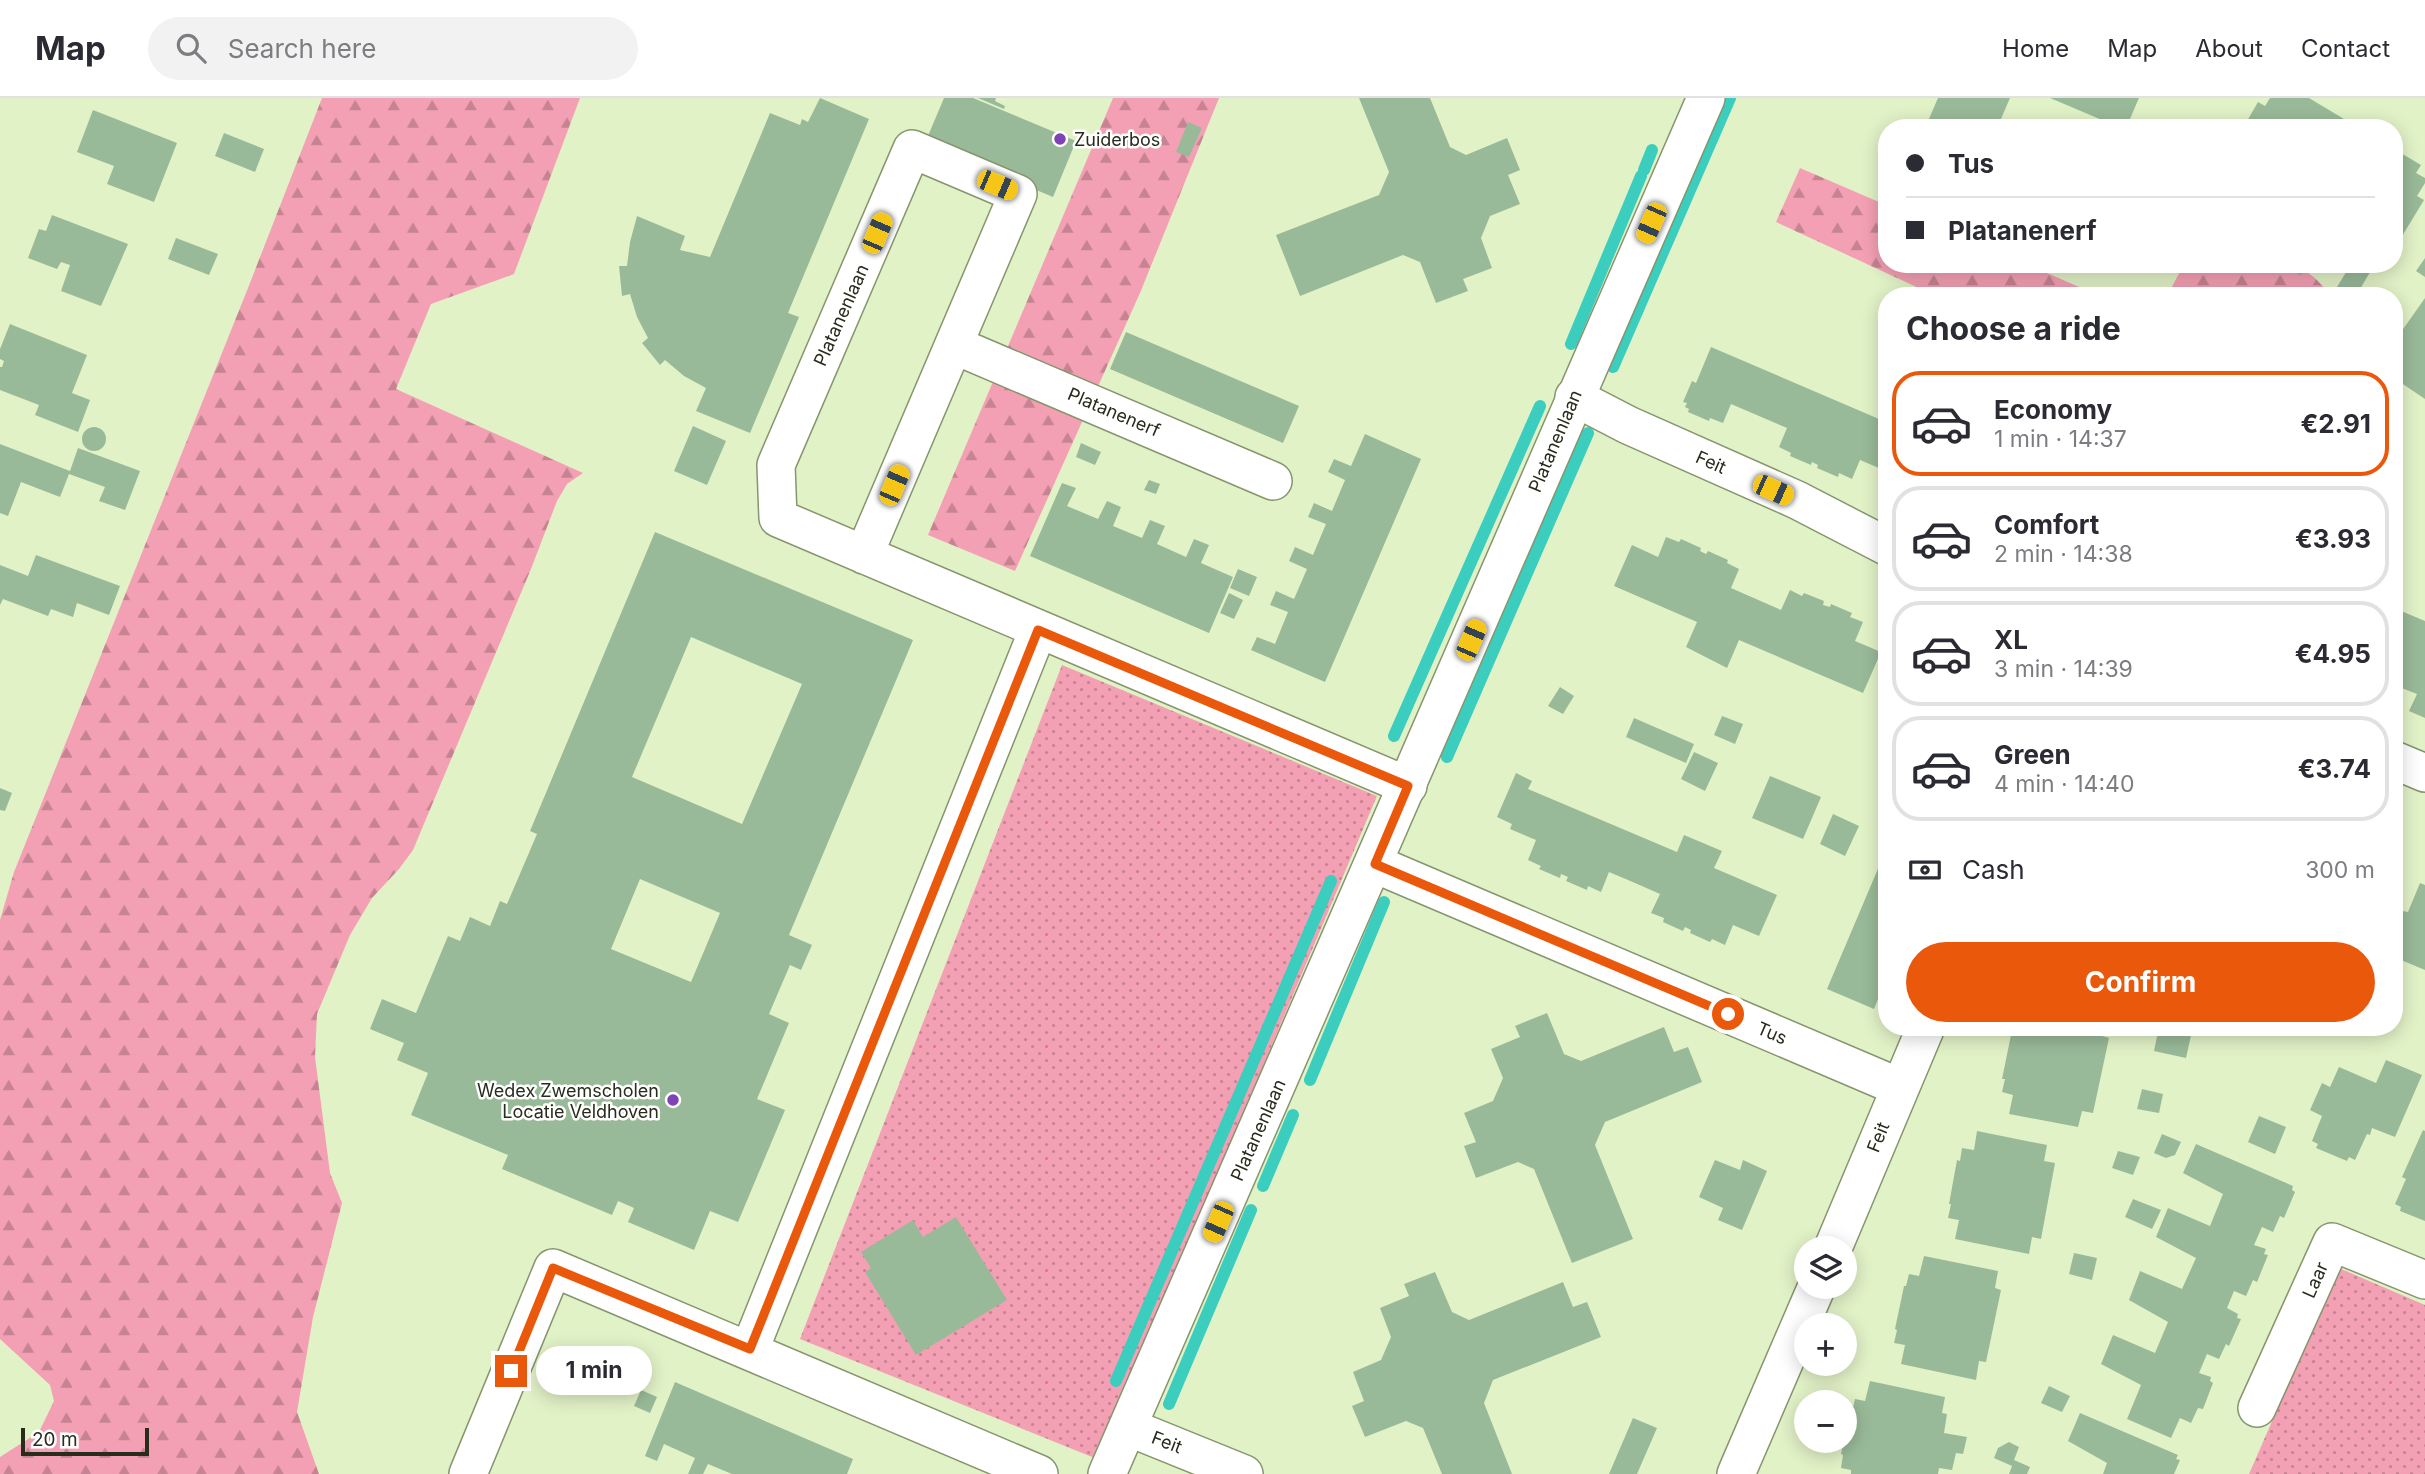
<!DOCTYPE html>
<html lang="en">
<head>
<meta charset="utf-8">
<style>
  :root { --surface:#fff; --page:#f2f2f3; --text:#2b2b33; --muted:#7c7c81; --line:#e1e1e2; --accent:#ea580c }
  body { margin:0; font-family:Inter,sans-serif; background:var(--page); color:var(--text); height:100vh; display:flex; flex-direction:column; font-size:26px; white-space:nowrap }
  * { box-sizing:border-box; margin:0 }
  p { font-size:23px; color:var(--muted) }
  .icon { flex:none; width:38px; height:38px; fill:none; stroke:currentColor; stroke-width:2; stroke-linecap:round; stroke-linejoin:round }
  .map { position:relative; flex:1; overflow:hidden }
  .panel { position:absolute; left:1878px; top:189px; width:525px; height:749px; display:flex; flex-direction:column; background:var(--surface); border-radius:28px; box-shadow:0 4px 18px #0003 }
  .panel>* { flex:none }
  .hud { position:absolute; left:1878px; top:21px; width:525px; height:154px; border-radius:28px; box-shadow:0 4px 18px #0003; display:grid; align-content:center; height:154px; padding:0 28px; background:var(--surface) }
  .controls { position:absolute; left:1794px; top:1138px; display:grid; gap:14px }
  .controls a { display:grid; place-items:center; width:63px; height:63px; border-radius:50%; background:var(--surface); box-shadow:0 4px 18px #0003; font-size:35px }
  .scale { position:absolute; left:21px; bottom:18px; width:128px; box-sizing:border-box; padding-left:7px; border:4px solid #272c1c; border-top:0; font-size:19px; line-height:24px; white-space:nowrap; color:#272c1c; -webkit-text-stroke:5px #fff; paint-order:stroke }
  .end { position:absolute; width:32px; height:32px; margin:-16px; border:9px solid #ea580c; background:#fff; box-shadow:0 0 0 4px #fff }
  .from { border-radius:50% }
  .bubble { position:absolute; height:49px; border-radius:24px; background:var(--surface); box-shadow:0 4px 18px #0003; font-size:23px; font-weight:700; line-height:49px; text-align:center }
  .car { position:absolute; width:21px; height:42px; margin:-21px -10px; border-radius:9px; box-shadow:0 0 5px 2px #0007; background:linear-gradient(#f5c518 24%,#345 0 40%,#f5c518 0 76%,#345 0 86%,#f5c518 0) }
  .hud b { display:flex; align-items:center; gap:24px; height:66px; font-size:26px }
  .hud b+b { border-top:2px solid var(--line) }
  .hud i { width:18px; height:18px; background:var(--text) }
  ul { padding:0; list-style:none }
  li { display:flex; align-items:center; gap:21px; height:105px; margin:0 14px 10px; padding:0 14px; border:4px solid var(--line); border-radius:28px }
  li div { flex:1 }
  li b { display:block; font-size:26px }
  li em { font-style:normal; font-weight:700 }
  li.selected { border-color:var(--accent) }
  li>.icon { width:63px; height:63px; stroke-width:1.5 }
  h2 { padding:0 28px; font-size:32px; line-height:84px }
  .pay { display:flex; align-items:center; gap:18px; height:77px; padding:0 28px; font-size:26px }
  .pay p { margin-inline-start:auto }
  .action { display:flex; gap:14px; margin-top:auto; padding:14px 28px }
  .action a { flex:1; height:80px; border-radius:42px; background:var(--accent); color:#fff; font-size:28px; font-weight:700; line-height:80px; text-align:center }
  header { display:flex; align-items:center; gap:42px; box-sizing:border-box; height:98px; padding:0 35px; background:var(--surface); border-bottom:2px solid var(--line) }
  header strong { font-size:33px }
  nav { display:flex; gap:38px; margin-inline-start:auto; font-size:24px }
  .search { width:490px; height:63px; background:var(--page); display:flex; align-items:center; gap:18px; box-sizing:border-box; padding:0 24px; border-radius:38px; color:var(--muted); font-size:26px }
  .map>svg:first-child { display:block }
  .grass { fill:url(#grass-dots) }
  .forest { fill:url(#forest-firs) }
  .lines { fill:none; stroke-linecap:round; stroke-linejoin:round }
  .stream { stroke:#3bcdbe; stroke-width:12 }
  .building { fill:#99ba98; fill-rule:evenodd }
  .street-casing { stroke:#86956d; stroke-width:40 }
  .street { stroke:#fff; stroke-width:37 }
  .route { stroke:#ea580c; stroke-width:9 }
  .poi-dot { fill:#7f43b8; stroke:#fff; stroke-width:2.5 }
  .labels { text-anchor:middle; dominant-baseline:central; stroke-width:5; stroke-linejoin:round; paint-order:stroke }
  .poi-label { font-size:18px; fill:#272c1c; stroke:#fff; text-anchor:start }
  .street-label { font-size:18px; fill:#272c1c; stroke:#fff }
</style>
</head>
<body>
<header>
<strong>Map</strong>
<div class="search"><svg class="icon" aria-label="search" viewBox="0 0 24 24"><circle cx="10" cy="10" r="6"/><path d="M15 15l6 6"/></svg>Search here</div>
<nav><a>Home</a><a>Map</a><a>About</a><a>Contact</a></nav>
</header>
<div class="map">
<svg width="2425" height="1376" viewBox="0 0 2425 1376">
  <defs>
    <pattern id="grass-dots" width="8" height="8" patternUnits="userSpaceOnUse" patternTransform="scale(1.75)"><rect width="8" height="8" fill="#f4a0b4"/><path d="M2 2h.1M6 6h.1" fill="none" stroke="#c68392" stroke-width="1.8" stroke-linecap="round"/></pattern>
    <pattern id="forest-firs" width="22" height="20" patternUnits="userSpaceOnUse" patternTransform="scale(1.75)"><rect width="22" height="20" fill="#f4a0b4"/><path d="M5 1l3.5 6h-7zM16 11l3.5 6h-7z" fill="#c68392"/></pattern>
  </defs>
  <rect width="100%" height="100%" fill="#e2f2c7"/>
  <g class="grass">
    <polygon points="1062,567 1377,698 1097,1361 800,1241"/>
    <polygon points="2339,1170 2425,1207 2425,1376 2249,1376"/>
  </g>
  <g class="forest">
    <polygon points="322,0 580,0 514,176 431,206 396,291 583,375 567,386 557,403 531,471 413,752 399,771 372,800 350,837 317,916 315,959 330,1075 342,1105 313,1219 297,1314 319,1376 0,1376 0,1359 39,1334 54,1303 50,1287 0,1241 0,822 14,774 248,190"/>
    <polygon points="1113,0 1219,0 1140,195 1015,473 928,437"/>
    <polygon points="1800,70 1886,107 1886,166 2026,166 2100,198 1936,198 1776,124"/>
    <polygon points="2184,166 2296,166 2315,180 2332,198 2167,198"/>
  </g>
  <g class="lines">
    <g class="stream">
      <polyline points="1644,72 1652,52"/>
      <polyline points="1571,246 1641,78"/>
      <polyline points="1613,269 1730,0"/>
      <polyline points="1394,638 1540,308"/>
      <polyline points="1447,659 1588,335"/>
      <polyline points="1310,982 1384,804"/>
      <polyline points="1263,1088 1293,1017"/>
      <polyline points="1116,1283 1331,783"/>
      <polyline points="1169,1306 1251,1112"/>
    </g>
  </g>
  <g class="building">
    <polygon points="820,0 869,21 788,215 799,219 750,335 696,313 706,290 684,278 665,262 660,267 642,245 648,240 637,219 630,196 622,198 619,168 627,168 630,144 637,118 685,138 680,152 710,159 770,15 800,27 802,21 808,24"/>
    <polygon points="944,0 973,0 1076,43 1053,99 925,45"/>
    <polygon points="978,0 996,0 995,3 1005,8 1004,11"/>
    <polygon points="1359,0 1430,0 1450,49 1466,57 1507,40 1520,72 1508,77 1520,106 1490,118 1481,140 1492,170 1463,181 1468,193 1436,205 1420,164 1403,157 1300,198 1276,137 1379,97 1389,74"/>
    <polygon points="1938,0 2010,0 1997,30 1925,30"/>
    <polygon points="2050,0 2139,0 2126,30 2121,30"/>
    <polygon points="2270,0 2309,0 2359,30 2243,30 2258,4 2265,8"/>
    <polygon points="93,12 177,45 154,104 107,86 114,68 77,54"/>
    <polygon points="1188,24 1202,30 1189,59 1176,54"/>
    <polygon points="224,35 264,51 255,74 215,58"/>
    <polygon points="2394,51 2421,67 2416,75 2425,80 2425,85 2417,98 2424,102 2396,148 2394,147"/>
    <polygon points="52,117 128,146 101,208 61,193 70,167 61,164 57,171 28,160 39,131 46,133"/>
    <polygon points="176,140 218,156 209,177 168,161"/>
    <polygon points="2425,160 2425,179 2416,173"/>
    <polygon points="2281,166 2308,166 2301,178"/>
    <polygon points="2351,166 2368,166 2373,169 2356,198 2340,198 2334,194"/>
    <polygon points="2425,200 2425,301 2394,280 2394,244"/>
    <polygon points="10,226 87,257 72,295 90,302 78,334 35,317 39,307 0,292 0,269 2,269 4,263 0,261 0,251"/>
    <polygon points="1126,234 1299,308 1283,345 1110,271"/>
    <polygon points="1711,249 1886,324 1886,373 1860,362 1852,381 1839,375 1838,379 1817,370 1818,367 1812,364 1811,367 1790,358 1791,355 1779,349 1787,330 1731,306 1723,325 1710,320 1709,323 1688,314 1689,311 1685,309 1687,305 1683,304 1692,283 1696,285"/>
    <polygon points="693,328 726,343 707,387 674,373"/>
    <circle cx="94" cy="341" r="12"/>
    <polygon points="1365,336 1421,361 1325,584 1251,552 1257,539 1275,546 1288,514 1270,507 1276,493 1294,501 1307,471 1289,463 1295,449 1313,457 1326,426 1308,419 1314,405 1332,413 1345,382 1328,374 1334,361 1351,368"/>
    <polygon points="1081,345 1101,354 1095,367 1076,359"/>
    <polygon points="0,346 70,373 78,350 140,373 125,412 99,403 105,389 69,376 60,399 21,384 8,418 0,415"/>
    <polygon points="1149,382 1160,386 1156,396 1144,392"/>
    <polygon points="1062,385 1076,390 1067,408 1098,421 1107,403 1121,409 1113,428 1142,440 1150,422 1165,428 1157,446 1186,459 1194,441 1209,447 1201,465 1233,479 1209,535 1030,458"/>
    <path d="M655,434L913,542L789,837L812,847L801,872L790,867L769,916L789,925L757,1001L785,1012L738,1124L710,1113L694,1152L628,1124L634,1110L618,1103L612,1117L502,1071L508,1057L411,1017L428,975L397,962L404,945L370,931L382,901L416,915L448,838L460,843L470,819L490,828L500,803L507,806L537,736L530,733ZM691,539L802,586L742,726L632,679ZM640,781L720,815L691,884L611,851Z"/>
    <polygon points="1666,439 1679,444 1681,441 1701,450 1700,453 1706,456 1708,453 1728,462 1727,465 1739,471 1731,490 1781,512 1790,492 1802,498 1804,495 1824,503 1823,507 1830,509 1831,506 1852,515 1850,519 1863,524 1855,543 1881,554 1863,595 1739,542 1727,570 1686,549 1697,524 1614,488 1632,447 1658,459"/>
    <polygon points="36,457 120,488 109,517 77,505 73,519 51,511 48,518 3,501 0,507 0,467 28,478"/>
    <polygon points="1238,471 1257,479 1249,498 1230,490"/>
    <polygon points="1229,495 1243,502 1234,521 1220,515"/>
    <polygon points="2394,510 2425,523 2425,620 2409,613 2417,596 2394,587"/>
    <polygon points="1560,589 1574,598 1563,616 1548,608"/>
    <polygon points="1722,618 1743,626 1735,646 1714,637"/>
    <polygon points="1634,620 1694,646 1686,665 1626,639"/>
    <polygon points="1694,654 1718,665 1705,693 1681,681"/>
    <polygon points="1516,675 1532,683 1528,691 1677,754 1684,737 1722,753 1714,770 1777,797 1759,838 1733,827 1725,847 1712,841 1710,844 1690,835 1691,832 1685,829 1683,833 1663,824 1664,820 1651,815 1660,796 1635,785 1609,774 1601,794 1588,788 1587,792 1566,783 1568,779 1561,776 1560,780 1539,771 1541,768 1528,762 1536,742 1510,731 1512,726 1497,719"/>
    <polygon points="1770,678 1821,699 1803,741 1752,720"/>
    <polygon points="0,690 12,695 5,713 0,712"/>
    <polygon points="1833,716 1859,728 1845,758 1820,746"/>
    <polygon points="1880,766 1886,768 1886,885 1885,884 1874,911 1827,891"/>
    <polygon points="2420,785 2425,787 2425,872 2394,859 2394,845 2399,833 2395,832 2403,813 2408,814"/>
    <polygon points="1547,915 1564,956 1581,963 1664,929 1674,954 1688,949 1702,984 1605,1024 1595,1047 1633,1141 1572,1165 1534,1071 1518,1064 1476,1080 1464,1048 1476,1044 1464,1015 1493,1003 1503,980 1491,951 1520,939 1515,928"/>
    <polygon points="2015,929 2104,929 2102,938 2109,940 2093,1015 2082,1013 2078,1029 2009,1016 2013,997 2002,994 2005,981 2002,981 2011,937 2013,938"/>
    <polygon points="2159,929 2192,933 2186,960 2154,953"/>
    <polygon points="2386,962 2422,977 2395,1039 2372,1030 2370,1037 2367,1036 2355,1062 2349,1059 2347,1063 2316,1050 2318,1046 2312,1043 2322,1018 2310,1012 2322,985 2330,989 2339,969 2376,985"/>
    <polygon points="2142,991 2163,996 2159,1015 2137,1011"/>
    <polygon points="2259,1018 2286,1029 2275,1056 2248,1044"/>
    <polygon points="2423,1032 2425,1033 2425,1123 2400,1113 2401,1109 2395,1106 2406,1081 2402,1079"/>
    <polygon points="1977,1033 2047,1047 2044,1063 2055,1065 2041,1141 2032,1139 2029,1156 1955,1141 1959,1122 1948,1120 1951,1106 1949,1106 1957,1062 1960,1063 1962,1050 1974,1052"/>
    <polygon points="2162,1036 2181,1044 2175,1057 2166,1060 2154,1055"/>
    <polygon points="2196,1046 2293,1088 2292,1092 2295,1094 2284,1120 2280,1118 2273,1134 2262,1129 2254,1147 2266,1151 2264,1156 2268,1157 2257,1184 2253,1182 2246,1198 2234,1193 2227,1210 2238,1216 2237,1220 2241,1221 2229,1248 2226,1246 2219,1261 2207,1256 2199,1275 2211,1279 2210,1283 2213,1285 2203,1311 2198,1310 2191,1325 2180,1320 2171,1340 2127,1321 2141,1287 2101,1266 2113,1237 2155,1255 2168,1224 2129,1202 2140,1173 2182,1191 2196,1160 2156,1139 2168,1110 2210,1128 2223,1096 2183,1075"/>
    <polygon points="2118,1053 2140,1059 2133,1077 2112,1070"/>
    <polygon points="1715,1062 1740,1072 1743,1062 1767,1073 1742,1132 1718,1122 1723,1110 1699,1099"/>
    <polygon points="2133,1101 2161,1112 2152,1131 2125,1119"/>
    <polygon points="956,1119 1007,1202 916,1257 865,1174 871,1170 861,1154 913,1122 923,1139"/>
    <polygon points="2074,1155 2097,1160 2092,1182 2069,1176"/>
    <polygon points="1924,1158 1998,1173 1995,1190 2001,1192 1986,1264 1979,1263 1976,1282 1901,1266 1905,1247 1894,1245 1897,1232 1895,1231 1904,1188 1906,1188 1909,1176 1919,1178"/>
    <polygon points="1435,1174 1452,1214 1469,1222 1563,1184 1573,1209 1587,1204 1601,1239 1493,1282 1484,1305 1512,1376 1442,1376 1423,1330 1406,1323 1365,1339 1352,1308 1364,1303 1353,1274 1381,1262 1391,1239 1380,1210 1409,1198 1404,1186"/>
    <polygon points="1870,1283 1945,1299 1942,1315 1947,1316 1944,1335 1967,1339 1963,1356 1956,1355 1952,1372 1939,1370 1938,1376 1851,1376 1851,1372 1841,1370 1843,1357 1841,1356 1850,1313 1852,1314 1855,1301 1865,1303"/>
    <polygon points="675,1284 853,1361 847,1376 732,1376 708,1366 703,1376 688,1376 695,1360 664,1346 657,1363 645,1358"/>
    <polygon points="2049,1288 2070,1298 2062,1314 2041,1305"/>
    <polygon points="641,1292 657,1299 650,1315 634,1308"/>
    <polygon points="2080,1315 2178,1357 2176,1361 2180,1362 2174,1376 2103,1376 2107,1365 2068,1343"/>
    <polygon points="1633,1320 1657,1330 1637,1376 1609,1376"/>
    <polygon points="2009,1344 2019,1349 2014,1362 2030,1369 2027,1376 2009,1376 2012,1368 1994,1360 1998,1350"/>
  </g>
  <g class="lines">
    <g class="street-casing">
      <g id="street">
        <polyline points="954,247 1273,383"/>
        <polyline points="1574,299 1628,327 1797,402 1886,448"/>
        <polyline points="864,457 1018,96 912,51 776,367 778,420 1408,688"/>
        <polyline points="2394,662 2425,675"/>
        <polyline points="1375,766 1899,989"/>
        <polyline points="1833,1150 1926,929"/>
        <polyline points="750,1251 1038,532"/>
        <polyline points="2257,1310 2332,1144 2425,1182"/>
        <polyline points="1128,1329 1244,1376"/>
        <polyline points="468,1376 553,1170 1039,1376"/>
        <polyline points="1107,1376 1706,0"/>
        <polyline points="1736,1376 1817,1188"/>
      </g>
    </g>
    <use href="#street" class="street"/>
  </g>
  <g class="lines">
    <polyline class="route" points="511,1273 553,1170 750,1251 1038,532 1408,688 1375,766 1728,916"/>
  </g>
  <g class="poi-dot">
    <circle cx="1060" cy="41" r="7"/>
    <circle cx="673" cy="1002" r="7"/>
  </g>
  <g class="labels">
    <g class="poi-label">
      <text x="1074" y="41">Zuiderbos</text>
      <text x="659" y="992" text-anchor="end">Wedex Zwemscholen<tspan x="659" dy="21">Locatie Veldhoven</tspan></text>
    </g>
    <g class="street-label">
      <text transform="translate(841 217) rotate(-66)">Platanenlaan</text>
      <text transform="translate(1114 314) rotate(23)">Platanenerf</text>
      <text transform="translate(1555 343) rotate(-67)">Platanenlaan</text>
      <text transform="translate(1711 364) rotate(24)">Feit</text>
      <text transform="translate(1772 935) rotate(23)">Tus</text>
      <text transform="translate(1258 1032) rotate(-66)">Platanenlaan</text>
      <text transform="translate(1878 1039) rotate(-68)">Feit</text>
      <text transform="translate(2315 1182) rotate(-66)">Laar</text>
      <text transform="translate(1167 1344) rotate(21)">Feit</text>
    </g>
  </g>
</svg>
<div class="controls">
<a><svg class="icon" aria-label="layers" viewBox="0 0 24 24"><path d="M12 4l9 5-9 5-9-5zM3 14l9 5 9-5"/></svg></a>
<a>+</a>
<a>−</a>
</div>
<div class="scale">20 m</div>
<i class="end from" style="left:1728px;top:916px"></i>
<i class="end" style="left:511px;top:1273px"></i>
<div class="bubble" style="left:536px;top:1248px;width:116px">1 min</div>
<i class="car" style="left:997px;top:87px;rotate:113deg"></i>
<i class="car" style="left:1651px;top:125px;rotate:204deg"></i>
<i class="car" style="left:877px;top:135px;rotate:23deg"></i>
<i class="car" style="left:894px;top:387px;rotate:23deg"></i>
<i class="car" style="left:1773px;top:392px;rotate:114deg"></i>
<i class="car" style="left:1471px;top:542px;rotate:23deg"></i>
<i class="car" style="left:1218px;top:1124px;rotate:204deg"></i>
<div class="hud">
<b><i class="from"></i>Tus</b>
<b><i></i>Platanenerf</b>
</div>
<section class="panel">
<h2>Choose a ride</h2>
<ul>
<li class="selected"><svg class="icon" aria-label="car" viewBox="0 0 24 24"><path d="M5 17H2v-5l4-1 3-4h7l3 4 3 1v5h-3M9 17h6M6 11h13"/><circle cx="7" cy="17" r="2"/><circle cx="17" cy="17" r="2"/></svg><div><b>Economy</b><p>1 min · 14:37</p></div><em>€2.91</em></li>
<li><svg class="icon" aria-label="car" viewBox="0 0 24 24"><path d="M5 17H2v-5l4-1 3-4h7l3 4 3 1v5h-3M9 17h6M6 11h13"/><circle cx="7" cy="17" r="2"/><circle cx="17" cy="17" r="2"/></svg><div><b>Comfort</b><p>2 min · 14:38</p></div><em>€3.93</em></li>
<li><svg class="icon" aria-label="car" viewBox="0 0 24 24"><path d="M5 17H2v-5l4-1 3-4h7l3 4 3 1v5h-3M9 17h6M6 11h13"/><circle cx="7" cy="17" r="2"/><circle cx="17" cy="17" r="2"/></svg><div><b>XL</b><p>3 min · 14:39</p></div><em>€4.95</em></li>
<li><svg class="icon" aria-label="car" viewBox="0 0 24 24"><path d="M5 17H2v-5l4-1 3-4h7l3 4 3 1v5h-3M9 17h6M6 11h13"/><circle cx="7" cy="17" r="2"/><circle cx="17" cy="17" r="2"/></svg><div><b>Green</b><p>4 min · 14:40</p></div><em>€3.74</em></li>
</ul>
<div class="pay"><svg class="icon" aria-label="cash" viewBox="0 0 24 24"><path d="M3 7h18v10H3z"/><circle cx="12" cy="12" r="2"/></svg>Cash<p>300 m</p></div>
<div class="action"><a>Confirm</a></div>
</section>
</div>
</body>
</html>
